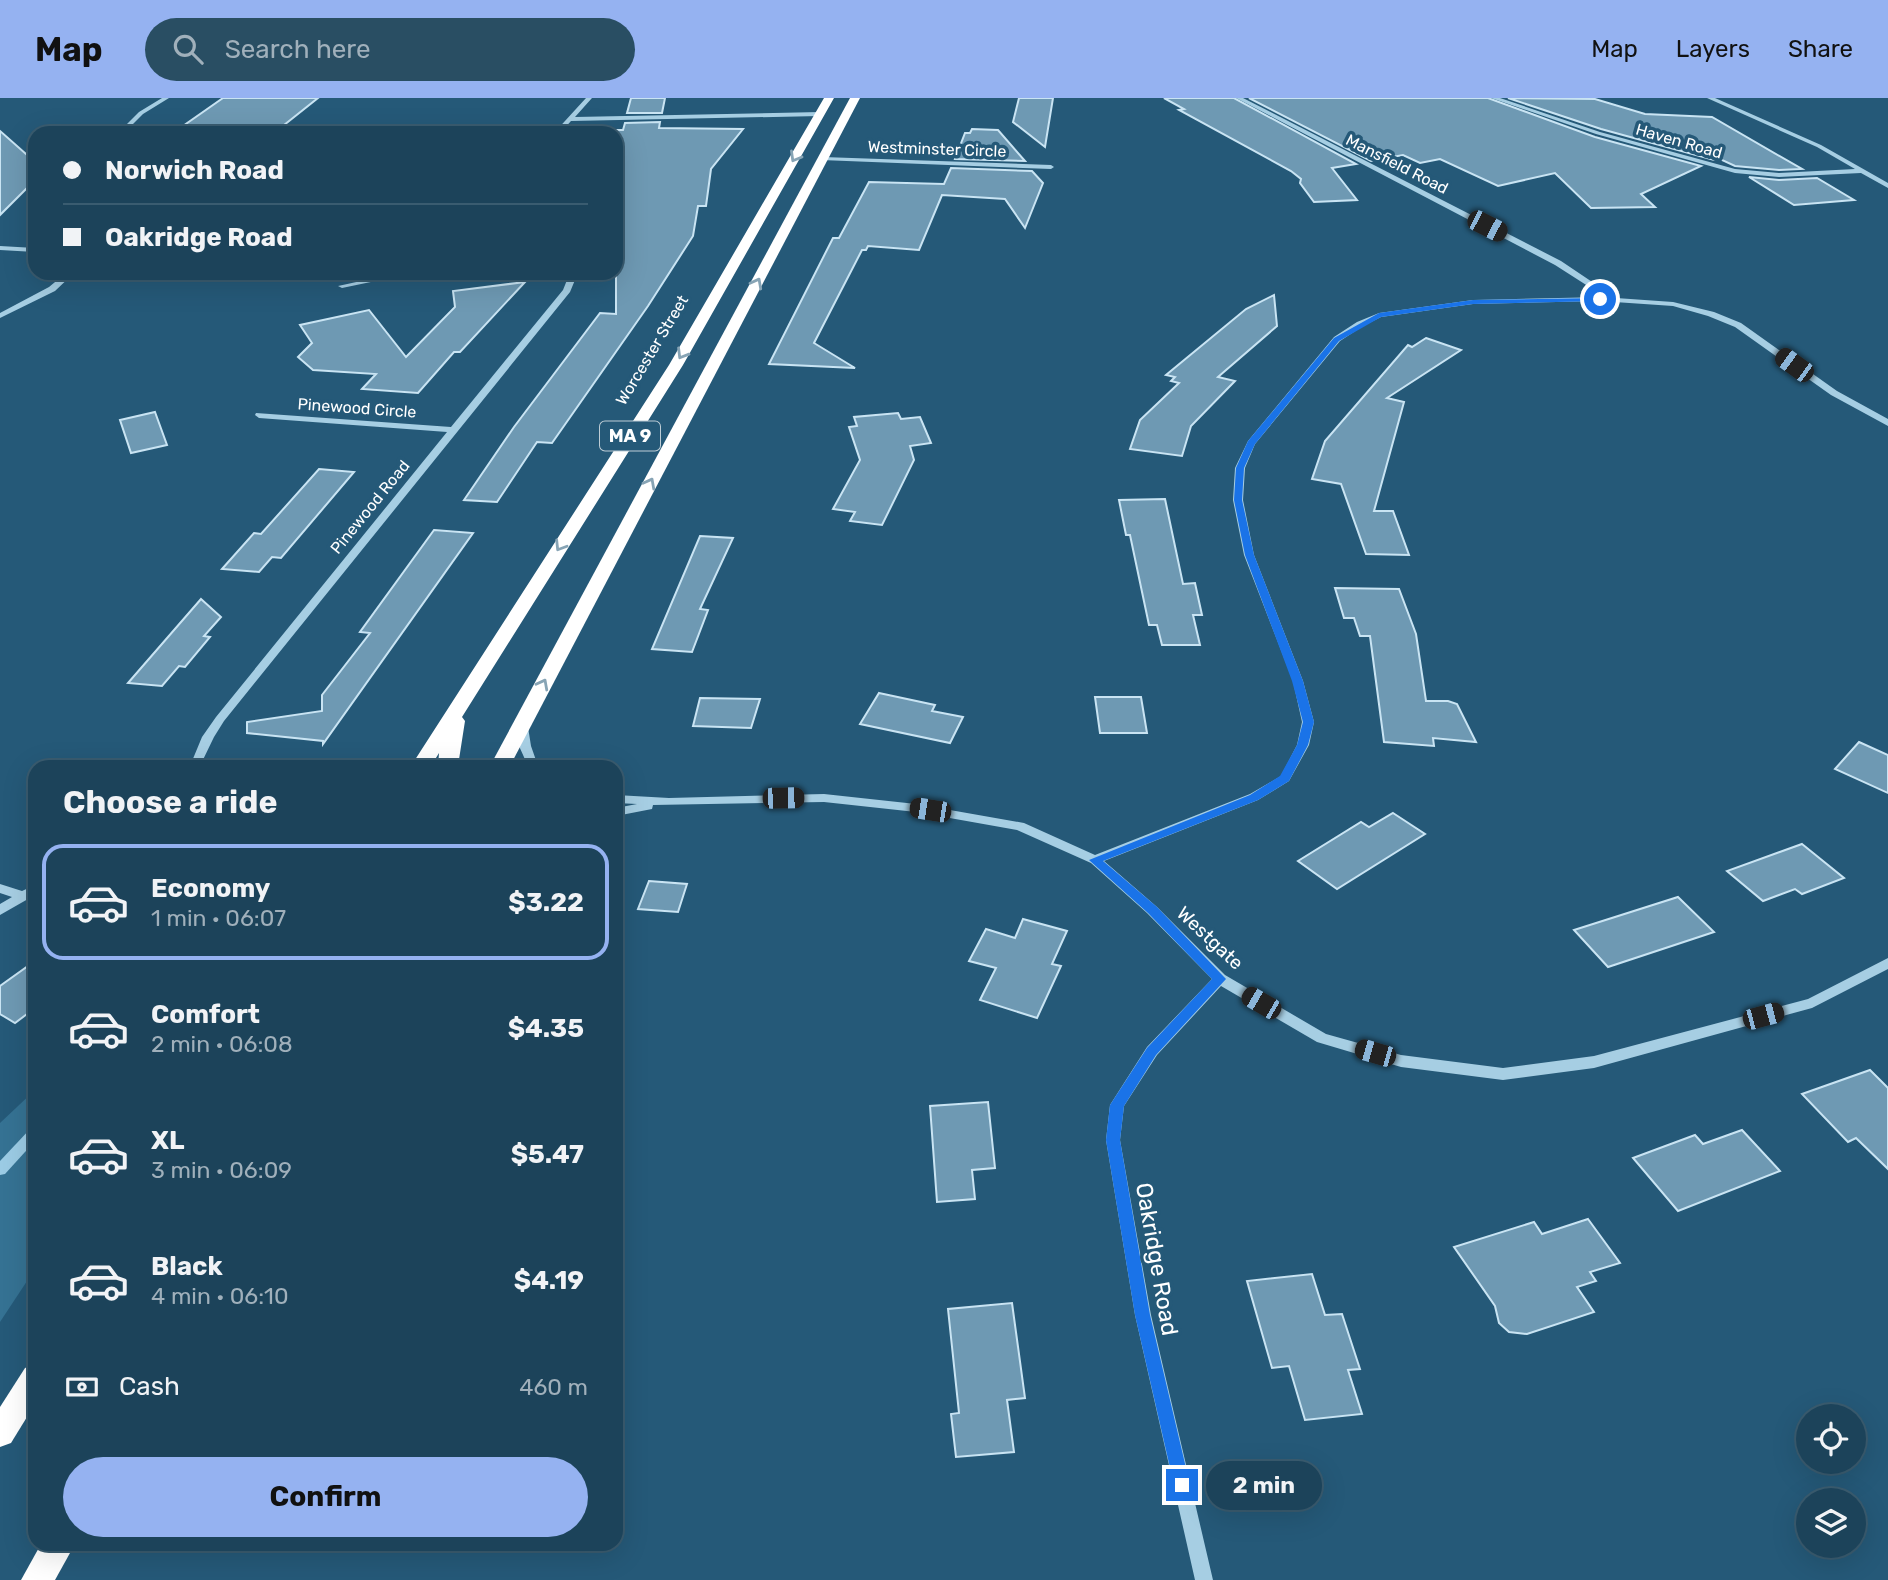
<!DOCTYPE html>
<html lang="en">
<head>
<meta charset="utf-8">
<style>
  :root { --surface:#1c435a; --page:#294e63; --text:#f1f3f6; --muted:#a0b0bb; --line:#3a5c70; --accent:#95b2f1 }
  body { margin:0; font-family:Rubik,sans-serif; background:var(--page); color:var(--text); height:100vh; display:flex; flex-direction:column; font-size:26px; white-space:nowrap }
  * { box-sizing:border-box; margin:0 }
  p { font-size:23px; color:var(--muted) }
  .icon { flex:none; width:38px; height:38px; fill:none; stroke:currentColor; stroke-width:2; stroke-linecap:round; stroke-linejoin:round }
  .map { position:relative; flex:1; overflow:hidden }
  .side { position:absolute; left:28px; top:662px; width:595px; height:791px; display:flex; flex-direction:column; background:var(--surface); border-radius:21px; box-shadow:0 7px 28px #0002,0 0 0 2px var(--line) }
  .side>* { flex:none }
  .top-card { position:absolute; left:28px; top:28px; width:595px; height:154px; border-radius:21px; box-shadow:0 7px 28px #0002,0 0 0 2px var(--line); display:grid; align-content:center; height:154px; padding:0 35px; background:var(--surface) }
  .fabs { position:absolute; left:1796px; top:1306px; display:grid; gap:14px }
  .fabs a { display:grid; place-items:center; width:70px; height:70px; border-radius:50%; background:var(--surface); box-shadow:0 7px 28px #0002,0 0 0 2px var(--line); font-size:35px }
  .end { position:absolute; width:32px; height:32px; margin:-16px; border:9px solid #1a73e8; background:#fff; box-shadow:0 0 0 4px #fff }
  .from { border-radius:50% }
  .bubble { position:absolute; height:49px; border-radius:24px; background:var(--surface); box-shadow:0 7px 28px #0002,0 0 0 2px var(--line); font-size:23px; font-weight:700; line-height:49px; text-align:center }
  .car { position:absolute; width:21px; height:42px; margin:-21px -10px; border-radius:9px; box-shadow:0 0 5px 2px #0007; background:linear-gradient(#222 24%,#8ab4d8 0 40%,#222 0 76%,#8ab4d8 0 86%,#222 0) }
  .top-card b { display:flex; align-items:center; gap:24px; height:66px; font-size:26px }
  .top-card b+b { border-top:2px solid var(--line) }
  .top-card i { width:18px; height:18px; background:var(--text) }
  ul { padding:0; list-style:none }
  li { display:flex; align-items:center; gap:21px; height:116px; margin:0 14px 10px; padding:0 21px; border:4px solid transparent; border-radius:21px }
  li div { flex:1 }
  li b { display:block; font-size:26px }
  li em { font-style:normal; font-weight:700 }
  li.selected { border-color:var(--accent) }
  li>.icon { width:63px; height:63px; stroke-width:1.5 }
  h2 { padding:0 35px; font-size:32px; line-height:84px }
  .pay { display:flex; align-items:center; gap:18px; height:77px; padding:0 35px; font-size:26px }
  .pay p { margin-inline-start:auto }
  .cta { display:flex; gap:14px; margin-top:auto; padding:14px 35px }
  .cta a { flex:1; height:80px; border-radius:42px; background:var(--accent); color:#111; font-size:28px; font-weight:700; line-height:80px; text-align:center }
  header { display:flex; align-items:center; gap:42px; box-sizing:border-box; height:98px; padding:0 35px; background:var(--accent); color:#111 }
  header strong { font-size:33px }
  nav { display:flex; gap:38px; margin-inline-start:auto; font-size:24px }
  .search { width:490px; height:63px; background:var(--page); display:flex; align-items:center; gap:18px; box-sizing:border-box; padding:0 24px; border-radius:38px; color:var(--muted); font-size:26px }
  .map>svg:first-child { display:block }
  .green { fill:#357293 }
  .lines { fill:none; stroke-linecap:round; stroke-linejoin:round }
  .stream { fill:#9bcbe4; fill-rule:evenodd }
  .building { fill:#6e99b3; stroke:#c9e4f3; stroke-width:2 }
  .minor { fill:#a6cee3; fill-rule:evenodd }
  .highway { fill:#fff; fill-rule:evenodd }
  .oneway { stroke:#87a4b5 }
  .route { fill:#1a73e8 }
  .labels { text-anchor:middle; dominant-baseline:central; stroke-width:7; stroke-linejoin:round; paint-order:stroke }
  .far-street-label { font-size:16px; fill:#fff; stroke:#255978 }
  .shield { fill:#255978; stroke:#becdd6; stroke-width:2 }
  .shield-label { font-size:18px; font-weight:bold; fill:#fff }
  .street-label { font-size:19px; fill:#fff; stroke:#255978 }
  .near-street-label { font-size:23px; fill:#fff; stroke:#255978 }
</style>
</head>
<body>
<header>
<strong>Map</strong>
<div class="search"><svg class="icon" aria-label="search" viewBox="0 0 24 24"><circle cx="10" cy="10" r="6"/><path d="M15 15l6 6"/></svg>Search here</div>
<nav><a>Map</a><a>Layers</a><a>Share</a></nav>
</header>
<div class="map">
<svg width="1888" height="1482" viewBox="0 0 1888 1482">
  <rect width="100%" height="100%" fill="#255978"/>
  <polygon class="green" points="35,992 35,1171 0,1224 0,1025"/>
  <g class="lines">
    <polygon class="stream" points="35,1029 35,1043 5,1076 0,1077 0,1063 31,1030"/>
  </g>
  <g class="building">
    <polygon points="223,0 318,0 274,35 173,35"/>
    <polygon points="631,0 665,0 662,15 627,15"/>
    <polygon points="1019,0 1053,0 1045,49 1013,24"/>
    <polygon points="1164,0 1234,0 1356,66 1332,70 1357,102 1314,104 1300,85 1301,81 1291,73 1179,12 1184,11"/>
    <polygon points="1249,0 1488,0 1595,39 1701,68 1641,96 1655,109 1591,110 1555,75 1498,88 1440,61 1420,65 1403,57 1371,63"/>
    <polygon points="1508,0 1595,1 1645,16 1712,19 1802,71 1779,72 1735,68 1718,60 1714,62 1601,31"/>
    <polygon points="660,24 659,30 743,31 711,71 706,108 698,108 693,138 648,208 552,345 537,344 497,404 464,402 514,329 600,215 616,216 616,32 623,32 625,25"/>
    <polygon points="972,31 998,32 1025,63 955,61 965,35 970,35"/>
    <polygon points="0,33 35,64 35,82 0,117"/>
    <polygon points="951,70 1032,73 1043,85 1025,130 1005,101 942,97 919,152 868,148 866,152 862,152 814,245 855,270 769,266 833,140 839,140 869,84 944,86"/>
    <polygon points="1749,79 1779,82 1817,80 1854,102 1794,107"/>
    <polygon points="525,184 460,254 454,254 418,295 362,291 376,276 313,272 298,259 312,245 300,227 369,212 406,259 455,209 453,193"/>
    <polygon points="1274,197 1277,228 1218,279 1235,283 1191,328 1182,358 1130,351 1140,322 1179,285 1171,283 1175,279 1166,277 1246,211"/>
    <polygon points="1426,240 1461,252 1387,300 1404,304 1374,413 1393,413 1409,457 1366,456 1341,386 1312,381 1325,343 1408,247 1412,249"/>
    <polygon points="155,314 167,347 131,355 120,322"/>
    <polygon points="898,315 901,321 920,319 931,345 910,348 914,362 882,427 850,423 855,414 833,411 860,362 849,329 857,328 854,319"/>
    <polygon points="319,371 354,374 281,460 272,459 259,474 222,471 254,435 261,436"/>
    <polygon points="1165,401 1183,486 1195,485 1202,517 1193,517 1200,547 1162,547 1157,527 1149,527 1130,437 1126,437 1119,402"/>
    <polygon points="434,432 473,435 323,646 323,643 247,635 247,624 322,613 322,597 370,535 360,534"/>
    <polygon points="700,438 733,440 700,511 708,512 692,554 652,551"/>
    <polygon points="1335,490 1399,491 1416,536 1426,603 1448,603 1457,606 1476,644 1433,640 1434,648 1384,644 1370,538 1360,538 1354,520 1344,520"/>
    <polygon points="201,501 221,519 204,538 210,539 185,569 179,568 162,588 128,585"/>
    <polygon points="879,595 935,607 932,613 963,619 950,645 860,626"/>
    <polygon points="1095,599 1141,599 1147,635 1100,635"/>
    <polygon points="700,600 760,601 751,630 693,628"/>
    <polygon points="1859,644 1888,657 1888,695 1835,671"/>
    <polygon points="1393,715 1425,736 1337,791 1298,763 1361,724 1369,729"/>
    <polygon points="1802,746 1844,780 1802,796 1795,791 1763,803 1727,773"/>
    <polygon points="649,783 687,786 678,814 638,811"/>
    <polygon points="1678,799 1714,834 1608,869 1574,832"/>
    <polygon points="1023,821 1067,833 1052,866 1061,868 1037,920 980,902 996,870 969,863 986,831 1015,840"/>
    <polygon points="35,863 35,910 15,925 0,916 0,888"/>
    <polygon points="1870,972 1888,990 1888,1071 1856,1040 1848,1044 1802,996"/>
    <polygon points="988,1004 995,1070 972,1072 975,1101 937,1104 930,1008"/>
    <polygon points="1742,1032 1780,1073 1678,1113 1633,1060 1695,1037 1703,1046"/>
    <polygon points="1588,1121 1620,1165 1590,1174 1596,1183 1577,1189 1594,1214 1527,1236 1509,1234 1499,1225 1495,1208 1454,1149 1534,1124 1542,1136"/>
    <polygon points="1312,1176 1325,1217 1342,1216 1360,1271 1348,1272 1362,1316 1305,1322 1289,1268 1272,1270 1247,1183"/>
    <polygon points="1012,1205 1025,1300 1007,1302 1014,1354 956,1359 951,1316 959,1315 948,1211"/>
  </g>
  <g class="lines">
    <g class="minor">
      <polygon points="162,0 169,0 143,16 124,35 118,35 139,14"/>
      <polygon points="586,0 592,0 575,19 820,14 823,16 820,18 571,23 560,35 554,35"/>
      <polygon points="1236,0 1243,0 1561,163 1616,200 1673,204 1714,214 1741,225 1837,293 1888,321 1888,328 1831,297 1735,229 1708,218 1673,208 1600,203 1473,206 1381,219 1363,228 1340,243 1255,346 1245,370 1243,402 1254,457 1303,583 1314,624 1309,647 1289,683 1258,702 1104,763 1157,809 1225,877 1326,936 1401,957 1503,970 1594,958 1808,901 1888,860 1888,871 1812,910 1594,970 1503,982 1401,969 1317,944 1221,888 1157,957 1124,1008 1120,1042 1151,1217 1213,1482 1195,1482 1135,1217 1106,1042 1110,1007 1147,949 1212,881 1147,815 1091,765 1017,732 916,714 824,704 653,707 652,711 616,718 616,710 637,706 616,705 616,697 669,700 824,696 916,706 1024,725 1095,757 1250,696 1281,678 1297,647 1302,624 1293,583 1244,457 1233,402 1235,370 1248,343 1334,239 1357,224 1379,215 1473,202 1605,199 1555,167"/>
      <polygon points="1491,0 1500,0 1600,34 1735,71 1779,75 1855,71 1817,49 1707,0 1715,0 1821,47 1888,85 1888,90 1861,75 1779,79 1735,75 1596,36"/>
      <polygon points="823,59 1051,67 1054,69 1051,71 821,62 821,60"/>
      <polygon points="0,148 35,150 35,154 0,152"/>
      <polygon points="66,175 74,175 55,193 0,220 0,215 49,189"/>
      <polygon points="398,175 414,175 342,190 338,188"/>
      <polygon points="563,175 571,175 575,182 570,194 224,623 214,639 200,668 190,668 202,639 216,619 447,334 259,320 255,317 256,315 451,329 563,192 567,182"/>
      <polygon points="522,625 528,629 531,648 538,668 528,668 519,648 516,629"/>
      <polygon points="0,786 22,793 35,787 35,797 0,817 0,806 12,799 0,795"/>
    </g>
    <g class="highway">
      <polygon points="824,0 834,0 683,267 462,619 465,623 458,668 438,668 439,655 431,668 411,668 669,267"/>
      <polygon points="850,0 860,0 510,668 490,668"/>
      <polygon points="35,1266 35,1306 11,1345 0,1349 0,1309 25,1270"/>
      <polygon points="41,1446 75,1446 55,1482 21,1482"/>
    </g>
  </g>
  <defs><path id="oneway-chevron" d="M-2-3.5L2.5 0L-2 3.5" fill="none" stroke-width="1.6" stroke-linecap="round" stroke-linejoin="round" transform="scale(1.75)"/></defs>
  <g class="oneway">
    <use href="#oneway-chevron" transform="translate(795 59) rotate(120)"/>
    <use href="#oneway-chevron" transform="translate(757 185) rotate(-62)"/>
    <use href="#oneway-chevron" transform="translate(682 256) rotate(121)"/>
    <use href="#oneway-chevron" transform="translate(650 385) rotate(-62)"/>
    <use href="#oneway-chevron" transform="translate(560 448) rotate(122)"/>
    <use href="#oneway-chevron" transform="translate(543 586) rotate(-62)"/>
  </g>
  <polygon class="route" points="1602,200 1600,203 1473,206 1381,219 1339,243 1255,346 1244,370 1242,402 1254,457 1303,583 1314,624 1308,647 1289,683 1258,702 1103,763 1157,809 1226,881 1156,957 1124,1008 1120,1042 1150,1217 1190,1387 1188,1393 1182,1396 1176,1393 1174,1387 1135,1217 1106,1042 1110,1007 1147,950 1212,881 1148,815 1089,762 1250,697 1280,678 1297,647 1303,624 1292,583 1245,457 1234,402 1236,370 1248,343 1334,240 1379,215 1473,202"/>
  <g class="labels">
    <g class="far-street-label">
      <text transform="translate(1679 43) rotate(16)">Haven Road</text>
      <text transform="translate(937 51) rotate(2)">Westminster Circle</text>
      <text transform="translate(1397 66) rotate(27)">Mansfield Road</text>
      <text transform="translate(652 252) rotate(-59)">Worcester Street</text>
      <text transform="translate(357 310) rotate(4)">Pinewood Circle</text>
      <text transform="translate(370 409) rotate(-51)">Pinewood Road</text>
    </g>
    <rect class="shield" x="600" y="323.5" width="60" height="29" rx="5"/>
    <g class="shield-label">
      <text x="630" y="338">MA 9</text>
    </g>
    <g class="street-label">
      <text transform="translate(1210 840) rotate(43)">Westgate</text>
    </g>
    <g class="near-street-label">
      <text transform="translate(1157 1161) rotate(80)">Oakridge Road</text>
    </g>
  </g>
</svg>
<div class="fabs">
<a><svg class="icon" aria-label="locate" viewBox="0 0 24 24"><circle cx="12" cy="12" r="6"/><path d="M12 2v4M12 18v4M2 12h4M18 12h4"/></svg></a>
<a><svg class="icon" aria-label="layers" viewBox="0 0 24 24"><path d="M12 4l9 5-9 5-9-5zM3 14l9 5 9-5"/></svg></a>
</div>
<i class="end from" style="left:1600px;top:201px"></i>
<i class="end" style="left:1182px;top:1387px"></i>
<div class="bubble" style="left:1206px;top:1363px;width:116px">2 min</div>
<i class="car" style="left:1487px;top:128px;rotate:117deg"></i>
<i class="car" style="left:1794px;top:267px;rotate:306deg"></i>
<i class="car" style="left:783px;top:700px;rotate:89deg"></i>
<i class="car" style="left:930px;top:712px;rotate:279deg"></i>
<i class="car" style="left:1261px;top:905px;rotate:300deg"></i>
<i class="car" style="left:1763px;top:918px;rotate:75deg"></i>
<i class="car" style="left:1375px;top:955px;rotate:286deg"></i>
<div class="top-card">
<b><i class="from"></i>Norwich Road</b>
<b><i></i>Oakridge Road</b>
</div>
<section class="side">
<h2>Choose a ride</h2>
<ul>
<li class="selected"><svg class="icon" aria-label="car" viewBox="0 0 24 24"><path d="M5 17H2v-5l4-1 3-4h7l3 4 3 1v5h-3M9 17h6M6 11h13"/><circle cx="7" cy="17" r="2"/><circle cx="17" cy="17" r="2"/></svg><div><b>Economy</b><p>1 min · 06:07</p></div><em>$3.22</em></li>
<li><svg class="icon" aria-label="car" viewBox="0 0 24 24"><path d="M5 17H2v-5l4-1 3-4h7l3 4 3 1v5h-3M9 17h6M6 11h13"/><circle cx="7" cy="17" r="2"/><circle cx="17" cy="17" r="2"/></svg><div><b>Comfort</b><p>2 min · 06:08</p></div><em>$4.35</em></li>
<li><svg class="icon" aria-label="car" viewBox="0 0 24 24"><path d="M5 17H2v-5l4-1 3-4h7l3 4 3 1v5h-3M9 17h6M6 11h13"/><circle cx="7" cy="17" r="2"/><circle cx="17" cy="17" r="2"/></svg><div><b>XL</b><p>3 min · 06:09</p></div><em>$5.47</em></li>
<li><svg class="icon" aria-label="car" viewBox="0 0 24 24"><path d="M5 17H2v-5l4-1 3-4h7l3 4 3 1v5h-3M9 17h6M6 11h13"/><circle cx="7" cy="17" r="2"/><circle cx="17" cy="17" r="2"/></svg><div><b>Black</b><p>4 min · 06:10</p></div><em>$4.19</em></li>
</ul>
<div class="pay"><svg class="icon" aria-label="cash" viewBox="0 0 24 24"><path d="M3 7h18v10H3z"/><circle cx="12" cy="12" r="2"/></svg>Cash<p>460 m</p></div>
<div class="cta"><a>Confirm</a></div>
</section>
</div>
</body>
</html>
